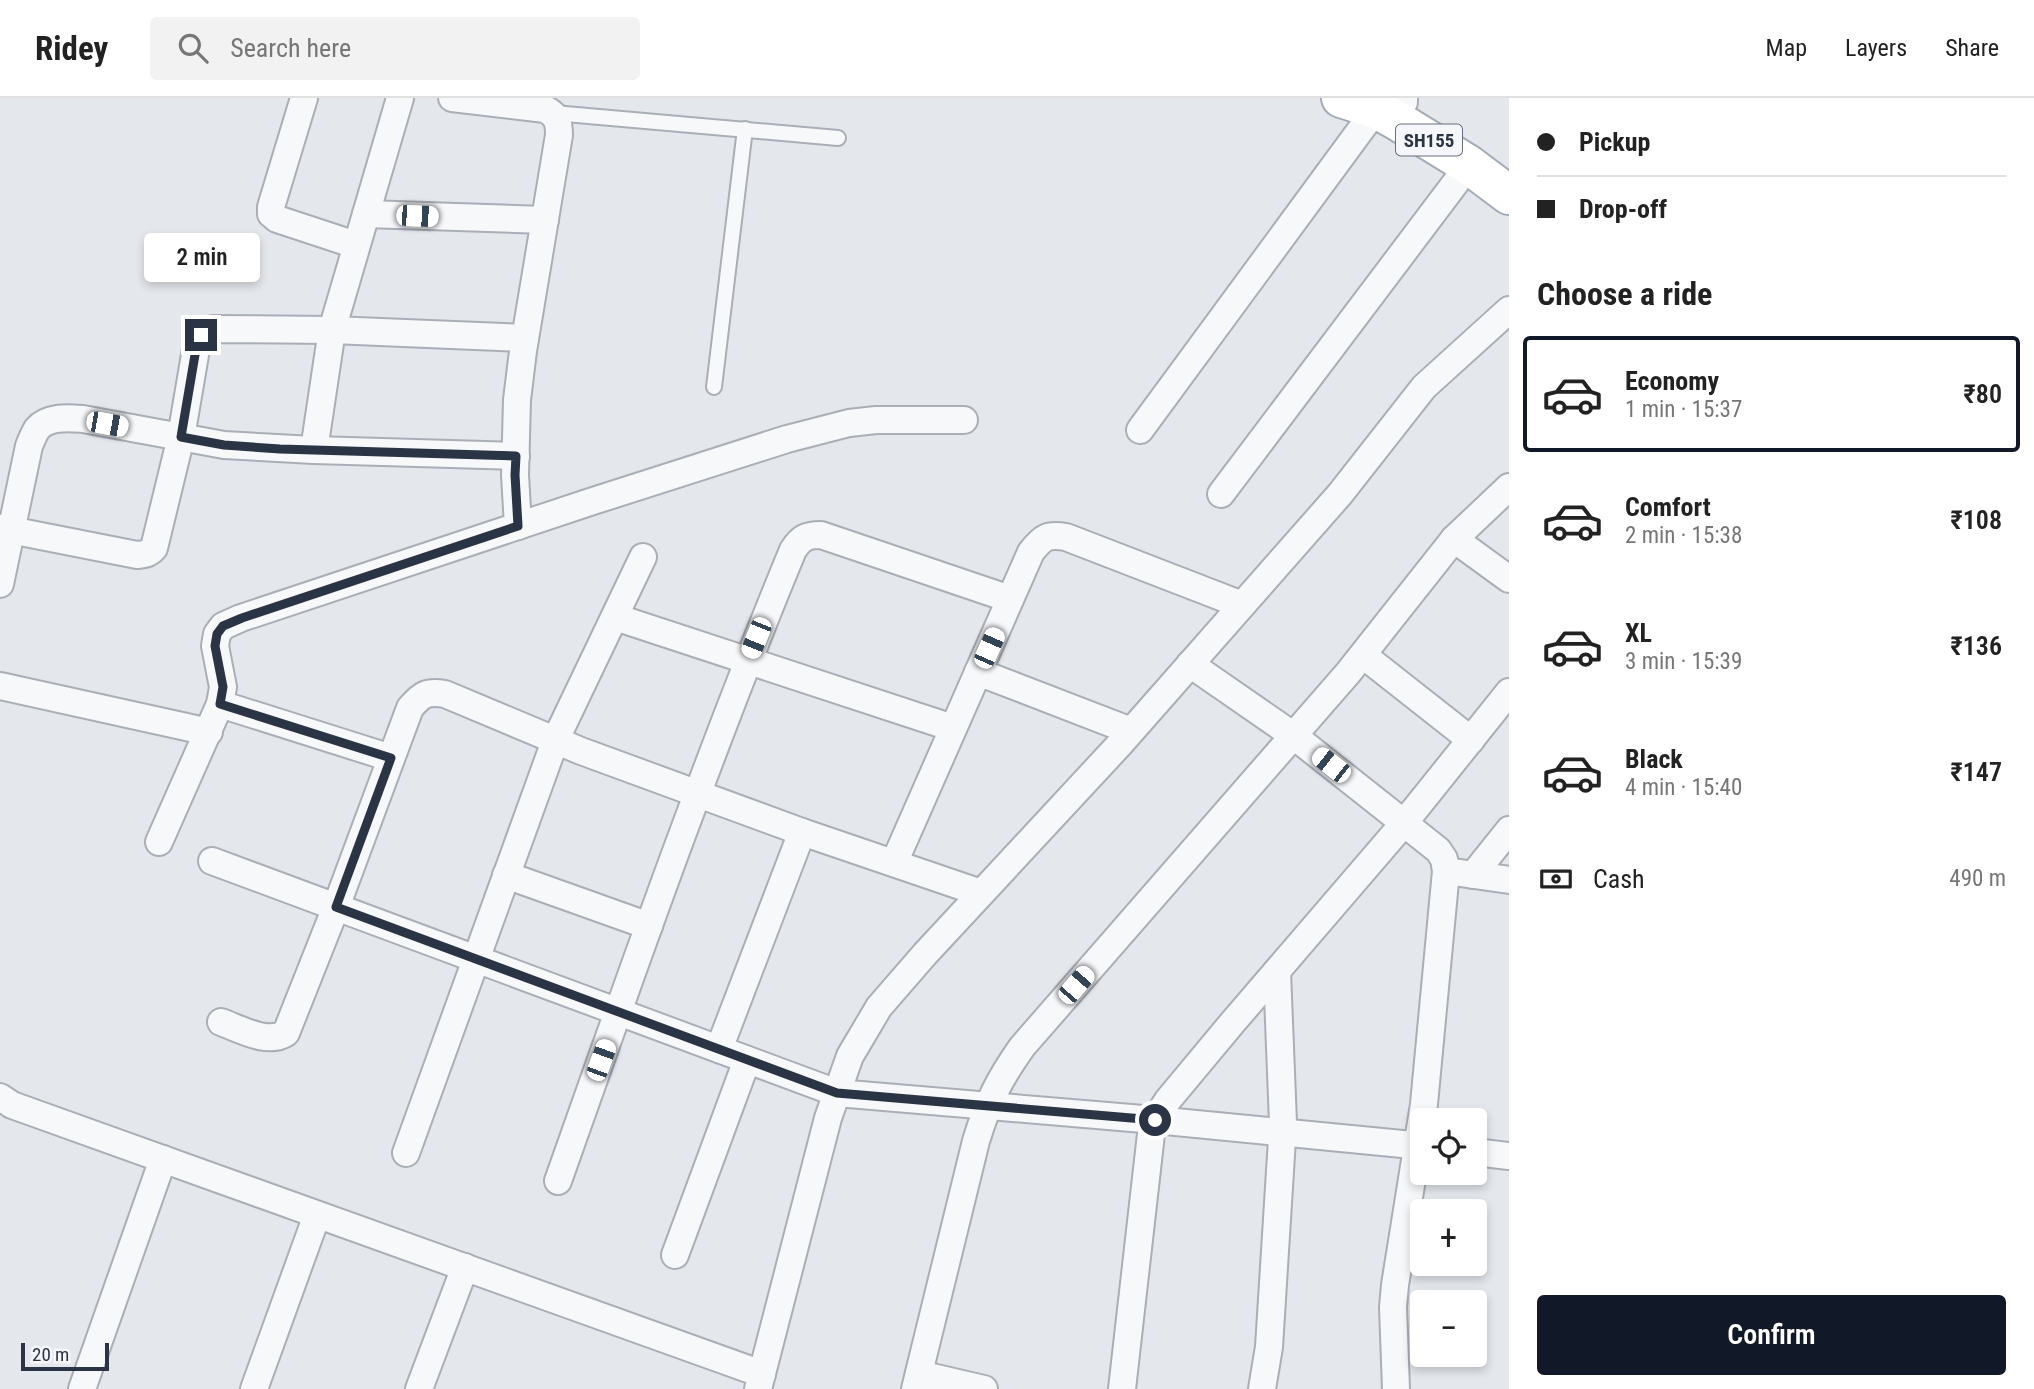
<!DOCTYPE html>
<html lang="en">
<head>
<meta charset="utf-8">
<style>
  :root { --surface:#fff; --page:#f2f2f2; --text:#222; --muted:#767676; --line:#e0e0e0; --accent:#111827 }
  body { margin:0; font-family:"Roboto Condensed",sans-serif; background:var(--page); color:var(--text); height:100vh; display:flex; flex-direction:column; font-size:26px; white-space:nowrap }
  * { box-sizing:border-box; margin:0 }
  p { font-size:23px; color:var(--muted) }
  .icon { flex:none; width:38px; height:38px; fill:none; stroke:currentColor; stroke-width:2; stroke-linecap:round; stroke-linejoin:round }
  .map { position:relative; flex:1; overflow:hidden }
  .details { display:flex; flex-direction:column; background:var(--surface); width:525px }
  .details>* { flex:none }
  .top-card { display:grid; align-content:center; height:154px; padding:0 28px; background:var(--surface) }
  .buttons { position:absolute; left:1410px; top:1010px; display:grid; gap:14px }
  .buttons a { display:grid; place-items:center; width:77px; height:77px; border-radius:7px; background:var(--surface); box-shadow:0 4px 10px #0003; font-size:35px }
  .scale { position:absolute; left:21px; bottom:18px; width:88px; box-sizing:border-box; padding-left:7px; border:4px solid #2b3445; border-top:0; font-size:19px; line-height:24px; white-space:nowrap; color:#2b3445; -webkit-text-stroke:5px #f4f6f9; paint-order:stroke }
  .end { position:absolute; width:32px; height:32px; margin:-16px; border:9px solid #2b3445; background:#fff; box-shadow:0 0 0 4px #fff }
  .from { border-radius:50% }
  .bubble { position:absolute; height:49px; border-radius:7px; background:var(--surface); box-shadow:0 4px 10px #0003; font-size:23px; font-weight:600; line-height:49px; text-align:center }
  .car { position:absolute; width:21px; height:42px; margin:-21px -10px; border-radius:9px; box-shadow:0 0 5px 2px #0007; background:linear-gradient(#fff 24%,#345 0 40%,#fff 0 76%,#345 0 86%,#fff 0) }
  .top-card b { display:flex; align-items:center; gap:24px; height:66px; font-size:26px }
  .top-card b+b { border-top:2px solid var(--line) }
  .top-card i { width:18px; height:18px; background:var(--text) }
  ul { padding:0; list-style:none }
  li { display:flex; align-items:center; gap:21px; height:116px; margin:0 14px 10px; padding:0 14px; border:4px solid transparent; border-radius:7px }
  li div { flex:1 }
  li b { display:block; font-size:26px }
  li em { font-style:normal; font-weight:600 }
  li.selected { border-color:var(--accent) }
  li>.icon { width:63px; height:63px; stroke-width:1.5 }
  h2 { padding:0 28px; font-size:32px; line-height:84px }
  .pay { display:flex; align-items:center; gap:18px; height:77px; padding:0 28px; font-size:26px }
  .pay p { margin-inline-start:auto }
  .primary-button { display:flex; gap:14px; margin-top:auto; padding:14px 28px }
  .primary-button a { flex:1; height:80px; border-radius:7px; background:var(--accent); color:#fff; font-size:28px; font-weight:600; line-height:80px; text-align:center }
  header { display:flex; align-items:center; gap:42px; box-sizing:border-box; height:98px; padding:0 35px; background:var(--surface); border-bottom:2px solid var(--line) }
  header strong { font-size:33px }
  nav { display:flex; gap:38px; margin-inline-start:auto; font-size:24px }
  .search { width:490px; height:63px; background:var(--page); display:flex; align-items:center; gap:18px; box-sizing:border-box; padding:0 24px; border-radius:7px; color:var(--muted); font-size:26px }
  main { display:flex; flex:1; min-height:0 }
  .map>svg:first-child { display:block }
  .lines { fill:none; stroke-linecap:round; stroke-linejoin:round }
  .service-casing { stroke:#a9aeb7; stroke-width:18 }
  .minor-casing { stroke:#a9aeb7; stroke-width:30 }
  .primary-casing { stroke:#a3abb8; stroke-width:42 }
  .service { stroke:#f7f8fa; stroke-width:14 }
  .minor { stroke:#f7f8fa; stroke-width:26 }
  .primary { stroke:#fff; stroke-width:38 }
  .route { stroke:#2b3445; stroke-width:9 }
  .labels { text-anchor:middle; dominant-baseline:central; stroke-width:6; stroke-linejoin:round; paint-order:stroke }
  .shield { fill:#f4f6f9; stroke:#676e7b; stroke-width:2 }
  .shield-label { font-size:19px; font-weight:bold; fill:#2b3445 }
</style>
</head>
<body>
<header>
<strong>Ridey</strong>
<div class="search"><svg class="icon" aria-label="search" viewBox="0 0 24 24"><circle cx="10" cy="10" r="6"/><path d="M15 15l6 6"/></svg>Search here</div>
<nav><a>Map</a><a>Layers</a><a>Share</a></nav>
</header>
<main>
<div class="map">
<svg width="1509" height="1291" viewBox="0 0 1509 1291">
  <rect width="100%" height="100%" fill="#e4e7ec"/>
  <g class="lines">
    <g class="service-casing">
      <g id="service">
        <polyline points="554,15 838,40"/>
        <polyline points="714,289 745,31"/>
      </g>
    </g>
    <g class="minor-casing">
      <g id="minor">
        <polyline points="304,0 271,109 271,116 277,121 356,147"/>
        <path d="M452,0L545,11C557,17 559,24 559,37L523,253L517,302L515,377L518,428"/>
        <polyline points="1404,4 1404,0"/>
        <polyline points="366,116 545,122"/>
        <polyline points="1140,332 1376,11"/>
        <polyline points="314,352 332,232 400,0"/>
        <polyline points="1221,396 1469,67"/>
        <path d="M0,430L137,457C145,456 149,456 154,450L181,339L197,245L205,233L213,231L332,232L525,240"/>
        <polyline points="1454,441 1509,481"/>
        <path d="M0,486L29,348C31,343 34,336 37,331C48,318 68,320 83,321L224,347L314,352L516,358"/>
        <polyline points="615,519 953,630"/>
        <polyline points="1363,557 1471,642"/>
        <polyline points="1190,566 1294,638 1438,752 1444,761 1446,773 1424,1006 1395,1187 1393,1209 1396,1291"/>
        <polyline points="978,574 1131,633"/>
        <polyline points="0,588 209,634"/>
        <polyline points="220,606 391,660"/>
        <polyline points="159,744 220,606 223,589 215,548 217,536 223,528 241,520 593,403 787,341 849,325 876,322 964,322"/>
        <polyline points="212,763 837,995 1155,1022 1423,1048"/>
        <path d="M894,765L1031,454C1043,439 1047,436 1066,439L1242,507"/>
        <polyline points="1446,773 1509,782"/>
        <polyline points="506,777 649,828"/>
        <polyline points="1473,777 1509,732"/>
        <path d="M221,924C240,931 268,947 286,935L336,809L410,610C422,596 427,593 445,596L581,653L802,734L981,795"/>
        <polyline points="719,951 802,734"/>
        <polyline points="0,999 12,1007 762,1276"/>
        <polyline points="1475,1054 1509,1058"/>
        <polyline points="406,1055 555,643 643,459"/>
        <path d="M558,1083C633,871 707,660 793,452C801,440 806,437 821,437L1010,501"/>
        <polyline points="675,1157 747,962"/>
        <polyline points="919,1276 984,1291"/>
        <polyline points="82,1291 163,1061"/>
        <polyline points="254,1291 317,1117"/>
        <polyline points="419,1291 465,1169"/>
        <polyline points="758,1291 828,1020 850,958 879,909 925,856 1120,646 1340,396 1424,289 1509,212"/>
        <path d="M915,1291L976,1043C988,1004 998,983 1022,949L1348,575L1454,441L1509,389"/>
        <polyline points="1122,1291 1151,1036 1155,1022 1168,1002 1233,924 1404,725 1509,594"/>
        <polyline points="1262,1291 1269,1249 1283,1025 1277,873"/>
      </g>
    </g>
    <g class="primary-casing">
      <polyline id="primary" points="1341,0 1376,11 1396,22 1469,67 1509,97"/>
    </g>
    <use href="#service" class="service"/>
    <use href="#minor" class="minor"/>
    <use href="#primary" class="primary"/>
  </g>
  <g class="lines">
    <polyline class="route" points="201,237 197,245 181,339 224,347 280,351 516,358 515,377 518,428 242,520 223,528 217,536 215,548 223,589 220,606 391,660 336,809 837,995 1155,1022"/>
  </g>
  <g class="labels">
    <rect class="shield" x="1396" y="26.5" width="66" height="31" rx="5"/>
    <g class="shield-label">
      <text x="1429" y="42">SH155</text>
    </g>
  </g>
</svg>
<div class="buttons">
<a><svg class="icon" aria-label="locate" viewBox="0 0 24 24"><circle cx="12" cy="12" r="6"/><path d="M12 2v4M12 18v4M2 12h4M18 12h4"/></svg></a>
<a>+</a>
<a>−</a>
</div>
<div class="scale">20 m</div>
<i class="end from" style="left:1155px;top:1022px"></i>
<i class="end" style="left:201px;top:237px"></i>
<div class="bubble" style="left:144px;top:135px;width:116px">2 min</div>
<i class="car" style="left:417px;top:118px;rotate:92deg"></i>
<i class="car" style="left:107px;top:326px;rotate:100deg"></i>
<i class="car" style="left:756px;top:540px;rotate:202deg"></i>
<i class="car" style="left:989px;top:550px;rotate:24deg"></i>
<i class="car" style="left:1331px;top:667px;rotate:308deg"></i>
<i class="car" style="left:1076px;top:887px;rotate:41deg"></i>
<i class="car" style="left:601px;top:962px;rotate:20deg"></i>
</div>
<section class="details">
<div class="top-card">
<b><i class="from"></i>Pickup</b>
<b><i></i>Drop-off</b>
</div>
<h2>Choose a ride</h2>
<ul>
<li class="selected"><svg class="icon" aria-label="car" viewBox="0 0 24 24"><path d="M5 17H2v-5l4-1 3-4h7l3 4 3 1v5h-3M9 17h6M6 11h13"/><circle cx="7" cy="17" r="2"/><circle cx="17" cy="17" r="2"/></svg><div><b>Economy</b><p>1 min · 15:37</p></div><em>₹80</em></li>
<li><svg class="icon" aria-label="car" viewBox="0 0 24 24"><path d="M5 17H2v-5l4-1 3-4h7l3 4 3 1v5h-3M9 17h6M6 11h13"/><circle cx="7" cy="17" r="2"/><circle cx="17" cy="17" r="2"/></svg><div><b>Comfort</b><p>2 min · 15:38</p></div><em>₹108</em></li>
<li><svg class="icon" aria-label="car" viewBox="0 0 24 24"><path d="M5 17H2v-5l4-1 3-4h7l3 4 3 1v5h-3M9 17h6M6 11h13"/><circle cx="7" cy="17" r="2"/><circle cx="17" cy="17" r="2"/></svg><div><b>XL</b><p>3 min · 15:39</p></div><em>₹136</em></li>
<li><svg class="icon" aria-label="car" viewBox="0 0 24 24"><path d="M5 17H2v-5l4-1 3-4h7l3 4 3 1v5h-3M9 17h6M6 11h13"/><circle cx="7" cy="17" r="2"/><circle cx="17" cy="17" r="2"/></svg><div><b>Black</b><p>4 min · 15:40</p></div><em>₹147</em></li>
</ul>
<div class="pay"><svg class="icon" aria-label="cash" viewBox="0 0 24 24"><path d="M3 7h18v10H3z"/><circle cx="12" cy="12" r="2"/></svg>Cash<p>490 m</p></div>
<div class="primary-button"><a>Confirm</a></div>
</section>
</main>
</body>
</html>
